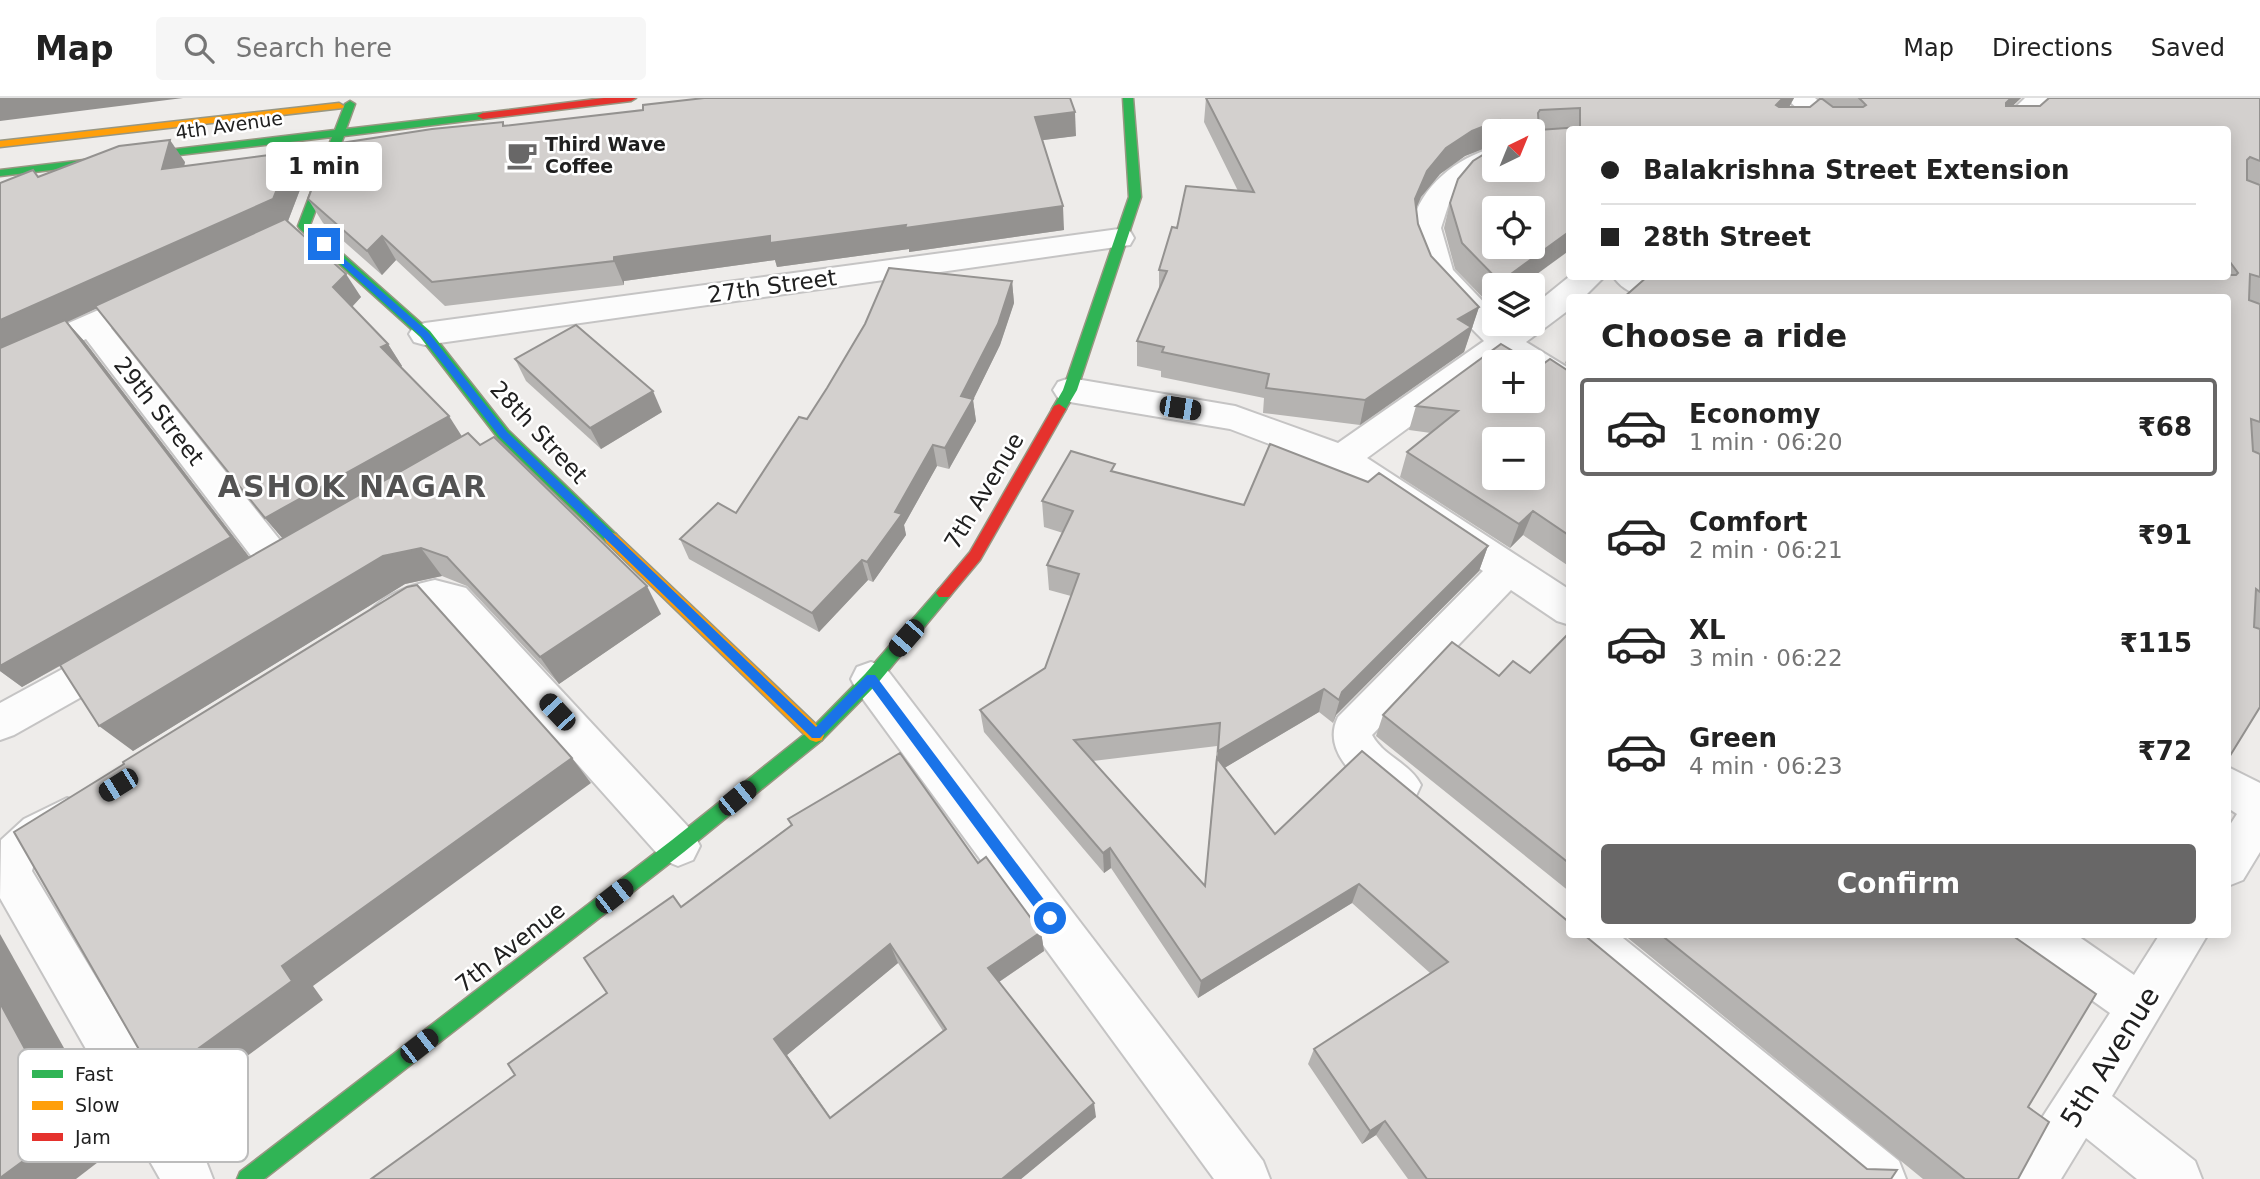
<!DOCTYPE html>
<html lang="en">
<head>
<meta charset="utf-8">
<style>
  :root { --surface:#fff; --page:#f6f6f6; --text:#222; --muted:#767676; --line:#e0e0e0; --accent:#686767 }
  body { margin:0; font-family:"DejaVu Sans",sans-serif; background:var(--page); color:var(--text); height:100vh; display:flex; flex-direction:column; font-size:26px; white-space:nowrap }
  * { box-sizing:border-box; margin:0 }
  p { font-size:23px; color:var(--muted) }
  .icon { flex:none; width:38px; height:38px; fill:none; stroke:currentColor; stroke-width:2; stroke-linecap:round; stroke-linejoin:round }
  .map { position:relative; flex:1; overflow:hidden }
  .panel { position:absolute; left:1566px; top:196px; width:665px; height:644px; display:flex; flex-direction:column; background:var(--surface); border-radius:7px; box-shadow:0 4px 18px #0003 }
  .panel>* { flex:none }
  .hud { position:absolute; left:1566px; top:28px; width:665px; height:154px; border-radius:7px; box-shadow:0 4px 18px #0003; display:grid; align-content:center; height:154px; padding:0 35px; background:var(--surface) }
  .needle { width:46px; rotate:43deg }
  .tools { position:absolute; left:1482px; top:21px; display:grid; gap:14px }
  .tools a { display:grid; place-items:center; width:63px; height:63px; border-radius:7px; background:var(--surface); box-shadow:0 4px 18px #0003; font-size:35px }
  .end { position:absolute; width:32px; height:32px; margin:-16px; border:9px solid #1a73e8; background:#fff; box-shadow:0 0 0 4px #fff }
  .from { border-radius:50% }
  .bubble { position:absolute; height:49px; border-radius:7px; background:var(--surface); box-shadow:0 4px 18px #0003; font-size:23px; font-weight:800; line-height:49px; text-align:center }
  .car { position:absolute; width:21px; height:42px; margin:-21px -10px; border-radius:9px; box-shadow:0 0 5px 2px #0007; background:linear-gradient(#222 24%,#8ab4d8 0 40%,#222 0 76%,#8ab4d8 0 86%,#222 0) }
  .hud b { display:flex; align-items:center; gap:24px; height:66px; font-size:26px }
  .hud b+b { border-top:2px solid var(--line) }
  .hud i { width:18px; height:18px; background:var(--text) }
  ul { padding:0; list-style:none }
  li { display:flex; align-items:center; gap:21px; height:98px; margin:0 14px 10px; padding:0 21px; border:4px solid transparent; border-radius:7px }
  li div { flex:1 }
  li b { display:block; font-size:26px }
  li em { font-style:normal; font-weight:800 }
  li.on { border-color:var(--accent) }
  li>.icon { width:63px; height:63px; stroke-width:1.5 }
  h2 { padding:0 35px; font-size:32px; line-height:84px }
  .button { display:flex; gap:14px; margin-top:auto; padding:14px 35px }
  .button a { flex:1; height:80px; border-radius:7px; background:var(--accent); color:#fff; font-size:28px; font-weight:800; line-height:80px; text-align:center }
  header { display:flex; align-items:center; gap:42px; box-sizing:border-box; height:98px; padding:0 35px; background:var(--surface); border-bottom:2px solid var(--line) }
  header strong { font-size:33px }
  nav { display:flex; gap:38px; margin-inline-start:auto; font-size:24px }
  .search { width:490px; height:63px; background:var(--page); display:flex; align-items:center; gap:18px; box-sizing:border-box; padding:0 24px; border-radius:7px; color:var(--muted); font-size:26px }
  .map>svg:first-child { display:block }
  .lines { fill:none; stroke-linecap:round; stroke-linejoin:round }
  .street-casing { stroke:#c5c4c4; stroke-width:4 }
  .fast-casing { stroke:#989782; stroke-width:3 }
  .slow-casing { stroke:#989782; stroke-width:3 }
  .jam-casing { stroke:#989782; stroke-width:3 }
  .street { fill:#fcfcfc; fill-rule:evenodd }
  .fast { fill:#30b455; fill-rule:evenodd }
  .slow { fill:#ff9f0a; fill-rule:evenodd }
  .jam { fill:#e5322d; fill-rule:evenodd }
  .wall { fill:#b5b3b1; fill-rule:evenodd }
  .shaded-wall { fill:#949290 }
  .building { fill:#d3d0ce; stroke:#949290; stroke-width:2; fill-rule:evenodd }
  .route { fill:#1a73e8 }
  .labels { text-anchor:middle; dominant-baseline:central; stroke-width:5; stroke-linejoin:round; paint-order:stroke }
  .far-street-label { font-size:19px; fill:#202020; stroke:#fff }
  .far-poi-label { font-size:19px; font-weight:bold; fill:#202020; stroke:#fff; text-anchor:start }
  .street-label { font-size:23px; fill:#202020; stroke:#fff }
  .near-street-label { font-size:28px; fill:#202020; stroke:#fff }
  .district-label { font-size:30px; font-weight:bold; letter-spacing:2px; fill:#535353; stroke:#fff }
  .key { fill:#fff; stroke:#bcbcbc; stroke-width:2 }
  .key-label { font-size:19px; fill:#202020 }
</style>
</head>
<body>
<header>
<strong>Map</strong>
<div class="search"><svg class="icon" aria-label="search" viewBox="0 0 24 24"><circle cx="10" cy="10" r="6"/><path d="M15 15l6 6"/></svg>Search here</div>
<nav><a>Map</a><a>Directions</a><a>Saved</a></nav>
</header>
<div class="map">
<svg width="2260" height="1081" viewBox="0 0 2260 1081">
  <rect width="100%" height="100%" fill="#eeecea"/>
  <g class="lines">
    <g class="street-casing">
      <g id="street">
        <polygon points="1786,0 1815,0 1850,32 1820,32"/>
        <polygon points="2025,0 2054,0 2022,32 1992,32"/>
        <path d="M1494,50V69L1465,86L1449,105L1441,130L1453,172L1494,215V226H1533V208L1570,178H1605L1583,200H1570V211L1526,244L1570,271V297L1558,294L1533,278V264H1510L1504,260L1494,264V267L1367,360L1570,492V527L1557,523L1511,492L1372,637C1383,658 1410,665 1421,687L1415,700L1400,705C1368,694 1319,657 1338,619L1483,473L1330,369L1230,331L1070,304L1058,300L1053,292L1058,284L1070,280L1235,308L1338,345L1484,243C1469,227 1431,193 1423,174C1419,163 1410,139 1412,127C1420,89 1457,59 1494,50Z"/>
        <polygon points="1119,131 1130,133 1134,140 1130,147 425,247 414,244 409,236 414,228 425,225"/>
        <path d="M1613,178C1638,178 1667,176 1682,200C1658,200 1628,202 1613,178Z"/>
        <polygon points="151,189 162,192 167,199 162,206 111,230 291,456 296,466 291,476 278,480 265,476 86,241 0,279 0,255"/>
        <path d="M435,482L466,490L693,734L700,748L693,762L678,768L663,762L440,512C411,511 403,545 370,534L364,523C376,499 410,487 435,482Z"/>
        <polygon points="117,544 131,549 136,560 131,571 14,637 0,642 0,605 103,549"/>
        <polygon points="871,564 885,569 1263,1063 1270,1081 1214,1081 857,593 851,581 857,569"/>
        <polygon points="2228,669 2260,685 2260,754 2243,782 2228,788 2228,730 2237,716 2228,710"/>
        <path d="M67,700L82,705L88,719C86,724 84,730 80,734C65,746 37,751 32,773L206,1063L213,1081H160L0,800L1,742L24,721Z"/>
        <polygon points="1570,820 1570,836 1618,836 1899,1063 1906,1081 1842,1081 1567,851 1561,836"/>
        <polygon points="2014,836 2075,836 2134,877 2160,836 2208,836 2112,998 2195,1063 2202,1081 2137,1081 2086,1040 2061,1081 2007,1081 2014,1063 2110,915 2020,851"/>
      </g>
    </g>
    <g class="fast-casing">
      <g id="fast">
        <polygon points="1123,0 1133,0 1141,99 1077,292 1064,314 1059,316 1052,311 1063,292 1129,99"/>
        <polygon points="350,3 355,6 346,31 483,15 489,18 483,21 344,38 310,127 430,233 508,332 616,436 618,440 616,444 606,444 498,340 420,239 300,131 298,128 332,39 0,78 0,72 335,32 345,6"/>
        <polygon points="944,489 949,491 952,495 949,499 877,586 822,642 684,754 264,1081 237,1081 240,1074 672,742 810,632 865,576 939,491"/>
      </g>
    </g>
    <g class="slow-casing">
      <g id="slow">
        <polygon points="339,5 344,8 343,10 0,49 0,43"/>
        <polygon points="611,434 616,436 822,632 824,637 822,642 816,644 810,642 606,444 604,440"/>
      </g>
    </g>
    <g class="jam-casing">
      <g id="jam">
        <polygon points="604,0 636,0 631,3 483,21 477,18 483,15"/>
        <polygon points="1059,306 1066,311 980,462 949,499 939,499 936,495 939,491 970,454 1054,308"/>
      </g>
    </g>
    <use href="#street" class="street"/>
    <use href="#fast" class="fast"/>
    <use href="#slow" class="slow"/>
    <use href="#jam" class="jam"/>
  </g>
  <g class="wall">
    <polygon points="1206,0 1794,0 1789,9 1810,9 1820,2 1818,0 2021,0 2012,8 2040,8 2260,0 2260,531 2254,528 2260,609 2228,178 2228,32 1570,32 1522,187 1494,187 1494,208 1492,209 1455,171 1444,130 1450,105 1533,33 1494,33 1494,48 1493,47 1465,58 1440,76 1421,99 1416,110 1418,126 1431,158 1479,209 1464,254 1360,327 1263,315 1264,300 1161,279 1161,273 1137,268 1137,243 1159,191 1159,172 1177,130 1238,93 1204,24"/>
    <polygon points="503,24 505,28 1076,38 1042,42 1064,132 909,154 909,151 777,169 775,162 624,183 624,187 445,208 396,162 382,177 323,125 308,101"/>
    <path d="M292,54L306,76L288,123L361,199L352,209L388,246L402,268L401,269L462,339L480,347L661,516L559,586L467,488L442,478L405,486L133,653L60,568L22,589L0,573V85L38,79L185,64L184,68ZM97,210L265,420L283,441L249,459L85,244L67,224Z"/>
    <polygon points="1012,183 1014,205 1000,247 973,302 976,323 949,371 937,368 904,427 906,437 873,484 868,482 819,534 689,461 680,441 736,415"/>
    <polygon points="1570,253 1570,269 1565,265"/>
    <polygon points="515,261 662,314 601,351 526,283"/>
    <polygon points="1539,269 1570,272 1570,469 1523,437 1510,450 1400,379 1407,354 1431,335 1409,332 1416,308"/>
    <path d="M1115,375L1244,407L1488,448L1479,473L1336,617L1333,625L1319,614L1224,670L1275,736L1867,1071L1891,1081H1408L1376,1037L1362,1046L1308,966L1314,951L1430,875L1352,805L1198,900L1111,770L1104,775L984,634L980,612L1045,570L1071,498L1049,492L1047,467L1063,435L1044,429L1042,403ZM1217,648L1205,787L1093,663Z"/>
    <polygon points="1570,534 1570,794 1376,638 1383,617 1499,578 1530,575"/>
    <path d="M788,721L978,765L1041,834L1044,853L999,884L1096,1019L1021,1081L515,977L607,895L682,808L791,727ZM898,865L943,933L830,1020L787,957Z"/>
    <polygon points="1623,836 2019,836 2016,840 2028,1009 2018,1081 1923,1081"/>
  </g>
  <g class="shaded-wall">
    <polygon points="0,0 183,0 0,23"/>
    <polygon points="1783,0 1794,0 1789,9 1765,32 1776,7"/>
    <polygon points="2011,0 2021,0 1990,30 2006,5"/>
    <polygon points="1075,14 1076,38 1036,43 1035,19"/>
    <polygon points="1500,22 1497,33 1494,33 1493,47 1465,58 1440,76 1421,99 1409,127 1415,101 1427,73 1446,50 1472,33"/>
    <polygon points="170,42 185,64 178,94 162,71"/>
    <polygon points="292,54 306,76 288,123 67,224 85,244 250,460 22,589 0,573 0,222"/>
    <polygon points="1063,108 1064,132 909,154 909,151 777,169 775,162 624,183 624,187 614,163 614,159 770,138"/>
    <polygon points="1570,133 1570,152 1522,187 1499,187 1500,184"/>
    <polygon points="382,138 396,162 382,177 367,153"/>
    <polygon points="346,176 361,199 348,213 333,189"/>
    <polygon points="1012,183 1014,205 1000,247 973,302 976,323 949,371 945,350 961,298"/>
    <polygon points="1479,209 1464,254 1360,327 1365,302 1458,221"/>
    <polygon points="388,246 402,268 395,272 381,249"/>
    <polygon points="653,293 662,314 601,351 590,330"/>
    <polygon points="449,318 463,340 284,442 265,420"/>
    <polygon points="933,347 937,368 904,427 906,437 873,484 867,464"/>
    <polygon points="1533,413 1523,437 1510,450 1519,426"/>
    <polygon points="1488,448 1479,473 1336,617 1333,625 1342,594"/>
    <polygon points="421,450 442,478 405,486 133,653 99,628 383,458"/>
    <polygon points="862,462 868,482 819,534 812,515"/>
    <polygon points="647,488 661,516 559,586 540,559"/>
    <polygon points="1324,591 1319,614 1216,675 1217,660 1215,675 1218,653"/>
    <polygon points="572,660 591,685 313,888 323,902 193,998 156,981 282,868"/>
    <polygon points="1110,750 1111,770 1104,775 1103,755"/>
    <polygon points="1359,786 1352,805 1198,900 1201,883"/>
    <polygon points="1041,834 1044,853 993,888 988,870"/>
    <polygon points="0,836 119,1048 76,1081 0,1081"/>
    <polygon points="890,846 898,865 787,957 841,1034 774,941"/>
    <polygon points="1094,1005 1096,1019 1021,1081 1002,1081"/>
    <polygon points="1385,1023 1376,1037 1362,1046 1370,1033"/>
  </g>
  <g class="building">
    <polygon points="704,0 1070,0 1075,14 1035,19 1063,108 905,130 906,127 770,145 770,138 614,159 614,163 432,184 382,138 367,153 308,101 328,47 432,31 503,24 503,28 643,12 643,7"/>
    <path d="M1206,0H1783L1776,7L1779,9H1810L1821,0L1833,9H1863L1866,7L1859,0H2011L2006,5V8H2040L2049,0H2260V63L2250,59L2247,62V82L2260,87V179L2250,176L2249,202L2260,206V324L2251,321L2253,353L2260,356V494L2256,491L2254,529L2260,531V609L2228,661V200H1623L1648,178H2228V177H2236L2238,175L2230,164L2228,163V32H1570V133L1500,184L1462,145L1450,105L1458,81L1473,63L1494,50V72H1533V33H1503V25L1500,22L1472,33L1446,50L1427,73L1415,101L1418,126L1431,158L1479,209L1458,221L1471,229L1365,302L1266,290L1269,276L1162,254L1164,249L1137,243L1167,173L1159,172L1172,129L1177,130L1186,88L1254,94ZM1580,10V29L1539,32L1538,15L1540,12ZM1494,110H1533V149H1494Z"/>
    <polygon points="170,42 162,71 292,54 273,101 0,222 0,85 33,72 38,79 119,48"/>
    <polygon points="285,121 346,176 333,189 388,246 381,249 449,318 265,420 95,208"/>
    <polygon points="889,170 1012,183 998,226 961,298 973,301 945,350 933,347 895,414 902,416 867,464 862,462 812,515 680,441 718,405 736,415 799,319 807,321 827,290 865,226"/>
    <polygon points="65,222 231,439 0,568 0,250"/>
    <polygon points="576,227 653,293 590,330 515,261"/>
    <path d="M1501,246L1531,264H1494V303H1533V265L1539,269L1550,261L1567,272H1570V438L1533,413L1519,426L1407,354L1458,313L1416,308ZM1494,341H1533V380H1494Z"/>
    <polygon points="468,335 480,347 494,339 647,488 540,559 447,459 421,450 383,458 99,628 60,567"/>
    <polygon points="1270,346 1368,384 1379,375 1488,448 1342,594 1339,602 1324,591 1218,653 1220,625 1074,642 1205,788 1217,660 1275,736 1362,653 1570,825 1570,836 1583,836 1867,1071 1897,1072 1891,1081 1427,1081 1385,1023 1370,1033 1314,951 1448,864 1359,786 1201,883 1110,750 1103,755 980,612 1045,570 1079,476 1047,467 1073,413 1042,403 1071,353 1115,366 1111,373 1244,407"/>
    <polygon points="417,487 572,660 282,868 292,883 156,981 14,734 124,666 123,664 407,489"/>
    <polygon points="1570,534 1570,766 1383,617 1452,544 1499,578 1513,563 1530,575"/>
    <path d="M900,655L978,765L986,759L1041,834L988,870L1094,1005L1002,1081H371L515,977L508,966L607,895L584,860L673,798L681,809L792,727L788,721ZM890,846L946,931L830,1020L774,941Z"/>
    <polygon points="1660,836 2019,836 2016,840 2096,896 2028,1009 2049,1024 2018,1081 1965,1081"/>
    <polygon points="0,905 68,1030 0,1080"/>
  </g>
  <polygon class="route" points="324,143 428,234 507,334 816,629 867,577 875,577 1054,815 1054,824 1045,824 871,589 820,640 812,640 500,339 422,239 321,148 320,146"/>
  <defs>
    <g id="cafe-bare" transform="scale(2.415)"><path d="M-5.5-4.5H6V0H3Q3 3.5 0 3.5H-2.5Q-5.5 3.5-5.5 0ZM3-3.2v2h1.7v-2ZM-6 4.5H4V6H-6Z" fill="#686767" stroke="#fff" stroke-width="2.5" paint-order="stroke"/></g>
  </defs>
  <g fill-rule="evenodd">
    <use href="#cafe-bare" x="522" y="57"/>
  </g>
  <g class="labels">
    <g class="far-street-label">
      <text transform="translate(229 27) rotate(-8)">4th Avenue</text>
    </g>
    <g class="far-poi-label">
      <text x="545" y="46">Third Wave<tspan x="545" dy="22">Coffee</tspan></text>
    </g>
    <g class="street-label">
      <text transform="translate(772 188) rotate(-8)">27th Street</text>
      <text transform="translate(159 313) rotate(52)">29th Street</text>
      <text transform="translate(539 334) rotate(47)">28th Street</text>
      <text transform="translate(984 393) rotate(-59)">7th Avenue</text>
      <text transform="translate(510 849) rotate(-38)">7th Avenue</text>
    </g>
    <g class="near-street-label">
      <text transform="translate(2110 959) rotate(-58)">5th Avenue</text>
    </g>
    <g class="district-label">
      <text x="353" y="388">ASHOK NAGAR</text>
    </g>
  </g>
  <rect x="18" y="951" width="230" height="113" rx="10" class="key"/>
  <rect x="32" y="972" width="31" height="8" fill="#30b455"/>
  <rect x="32" y="1003" width="31" height="9" fill="#ff9f0a"/>
  <rect x="32" y="1035" width="31" height="8" fill="#e5322d"/>
  <g class="key-label">
    <text x="75" y="983">Fast</text>
    <text x="75" y="1014">Slow</text>
    <text x="75" y="1046">Jam</text>
  </g>
</svg>
<div class="tools">
<a><svg class="needle" viewBox="-14 -14 28 28"><path d="M0-13l5 13h-10z" fill="#e53935"/><path d="M0 13l5-13h-10z" fill="#767676"/></svg></a>
<a><svg class="icon" aria-label="locate" viewBox="0 0 24 24"><circle cx="12" cy="12" r="6"/><path d="M12 2v4M12 18v4M2 12h4M18 12h4"/></svg></a>
<a><svg class="icon" aria-label="layers" viewBox="0 0 24 24"><path d="M12 4l9 5-9 5-9-5zM3 14l9 5 9-5"/></svg></a>
<a>+</a>
<a>−</a>
</div>
<i class="end from" style="left:1050px;top:820px"></i>
<i class="end" style="left:324px;top:146px"></i>
<div class="bubble" style="left:266px;top:44px;width:116px">1 min</div>
<i class="car" style="left:1180px;top:310px;rotate:99deg"></i>
<i class="car" style="left:906px;top:540px;rotate:221deg"></i>
<i class="car" style="left:557px;top:614px;rotate:317deg"></i>
<i class="car" style="left:118px;top:687px;rotate:238deg"></i>
<i class="car" style="left:737px;top:700px;rotate:51deg"></i>
<i class="car" style="left:614px;top:798px;rotate:52deg"></i>
<i class="car" style="left:419px;top:948px;rotate:52deg"></i>
<div class="hud">
<b><i class="from"></i>Balakrishna Street Extension</b>
<b><i></i>28th Street</b>
</div>
<section class="panel">
<h2>Choose a ride</h2>
<ul>
<li class="on"><svg class="icon" aria-label="car" viewBox="0 0 24 24"><path d="M5 17H2v-5l4-1 3-4h7l3 4 3 1v5h-3M9 17h6M6 11h13"/><circle cx="7" cy="17" r="2"/><circle cx="17" cy="17" r="2"/></svg><div><b>Economy</b><p>1 min · 06:20</p></div><em>₹68</em></li>
<li><svg class="icon" aria-label="car" viewBox="0 0 24 24"><path d="M5 17H2v-5l4-1 3-4h7l3 4 3 1v5h-3M9 17h6M6 11h13"/><circle cx="7" cy="17" r="2"/><circle cx="17" cy="17" r="2"/></svg><div><b>Comfort</b><p>2 min · 06:21</p></div><em>₹91</em></li>
<li><svg class="icon" aria-label="car" viewBox="0 0 24 24"><path d="M5 17H2v-5l4-1 3-4h7l3 4 3 1v5h-3M9 17h6M6 11h13"/><circle cx="7" cy="17" r="2"/><circle cx="17" cy="17" r="2"/></svg><div><b>XL</b><p>3 min · 06:22</p></div><em>₹115</em></li>
<li><svg class="icon" aria-label="car" viewBox="0 0 24 24"><path d="M5 17H2v-5l4-1 3-4h7l3 4 3 1v5h-3M9 17h6M6 11h13"/><circle cx="7" cy="17" r="2"/><circle cx="17" cy="17" r="2"/></svg><div><b>Green</b><p>4 min · 06:23</p></div><em>₹72</em></li>
</ul>
<div class="button"><a>Confirm</a></div>
</section>
</div>
</body>
</html>
